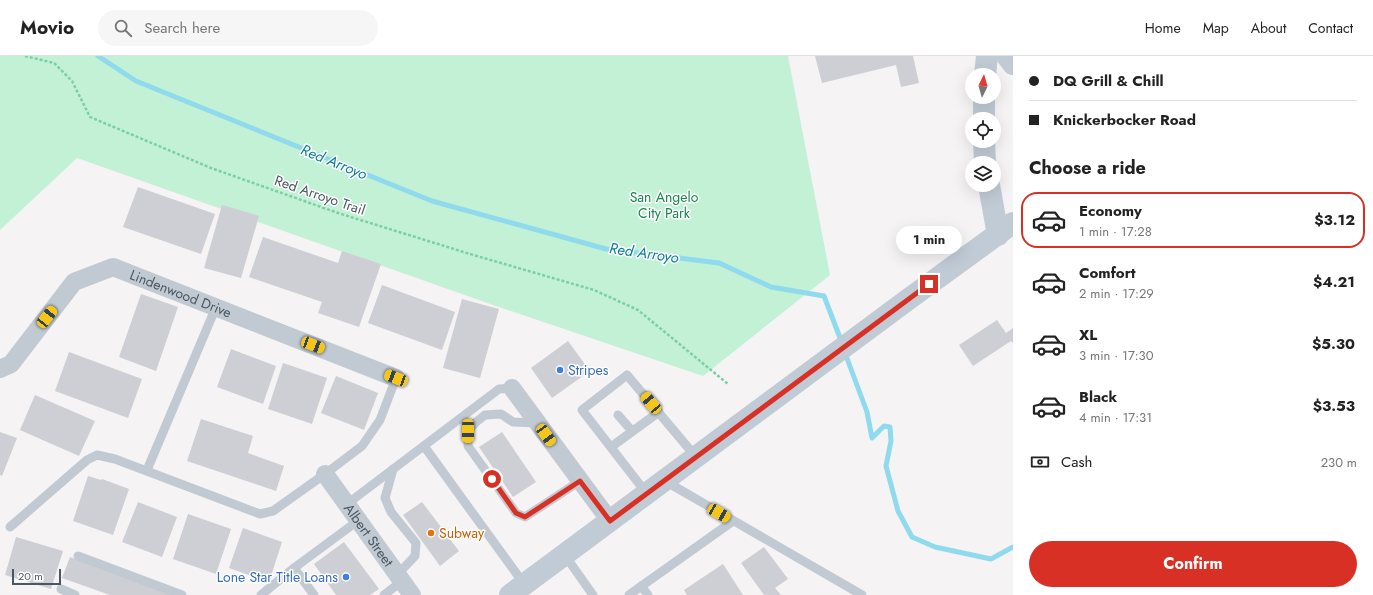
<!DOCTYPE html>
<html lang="en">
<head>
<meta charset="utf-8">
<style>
  :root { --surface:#fff; --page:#f6f6f6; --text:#222; --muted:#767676; --line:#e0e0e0; --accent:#d93025 }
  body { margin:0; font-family:Jost,sans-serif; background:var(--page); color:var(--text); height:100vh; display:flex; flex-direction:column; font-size:15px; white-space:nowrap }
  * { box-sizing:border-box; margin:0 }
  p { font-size:13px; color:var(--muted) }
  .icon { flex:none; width:22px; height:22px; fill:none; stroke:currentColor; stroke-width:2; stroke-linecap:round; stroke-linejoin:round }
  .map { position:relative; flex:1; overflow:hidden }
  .drawer { display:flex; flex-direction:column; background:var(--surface); width:360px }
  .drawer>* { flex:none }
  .top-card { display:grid; align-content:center; height:88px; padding:0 16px; background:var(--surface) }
  .needle { width:26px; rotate:5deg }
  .buttons { position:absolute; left:965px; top:12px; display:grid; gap:8px }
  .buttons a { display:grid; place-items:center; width:36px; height:36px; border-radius:50%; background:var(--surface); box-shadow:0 4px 16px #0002; font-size:20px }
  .scale { position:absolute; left:12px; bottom:10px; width:49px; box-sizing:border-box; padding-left:4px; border:2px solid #4a5661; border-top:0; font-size:11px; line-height:14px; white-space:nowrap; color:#4a5661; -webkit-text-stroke:3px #fff; paint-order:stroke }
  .end { position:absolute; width:18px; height:18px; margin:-9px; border:5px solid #d93025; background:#fff; box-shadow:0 0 0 2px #fff }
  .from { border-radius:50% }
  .bubble { position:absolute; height:28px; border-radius:14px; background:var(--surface); box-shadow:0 4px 16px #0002; font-size:13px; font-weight:700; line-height:28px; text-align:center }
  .car { position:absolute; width:12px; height:24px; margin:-12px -6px; border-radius:5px; box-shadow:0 0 3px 1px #0007; background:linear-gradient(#f5c518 24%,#345 0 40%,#f5c518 0 76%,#345 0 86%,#f5c518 0) }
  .top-card b { display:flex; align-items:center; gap:14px; height:38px; font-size:15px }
  .top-card b+b { border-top:1px solid var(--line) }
  .top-card i { width:10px; height:10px; background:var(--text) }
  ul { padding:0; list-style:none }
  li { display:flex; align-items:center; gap:12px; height:56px; margin:0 8px 6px; padding:0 8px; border:2px solid transparent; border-radius:16px }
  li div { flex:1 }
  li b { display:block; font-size:15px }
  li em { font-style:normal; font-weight:700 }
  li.selected { border-color:var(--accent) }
  li>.icon { width:36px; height:36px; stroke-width:1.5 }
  h2 { padding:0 16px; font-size:18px; line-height:48px }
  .pay { display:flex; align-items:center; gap:10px; height:44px; padding:0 16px; font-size:15px }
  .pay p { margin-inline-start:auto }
  .button { display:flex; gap:8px; margin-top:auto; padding:8px 16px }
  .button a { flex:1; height:46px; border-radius:24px; background:var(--accent); color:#fff; font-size:16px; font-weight:700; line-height:46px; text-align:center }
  header { display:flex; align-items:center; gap:24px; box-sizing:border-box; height:56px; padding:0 20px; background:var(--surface); border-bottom:1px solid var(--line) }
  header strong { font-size:19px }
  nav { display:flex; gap:22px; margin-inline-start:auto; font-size:14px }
  .search { width:280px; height:36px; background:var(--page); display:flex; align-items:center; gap:10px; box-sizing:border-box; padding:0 14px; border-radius:22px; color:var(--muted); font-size:15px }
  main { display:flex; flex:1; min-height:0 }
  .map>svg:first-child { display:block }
  .green { fill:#c3f1d5 }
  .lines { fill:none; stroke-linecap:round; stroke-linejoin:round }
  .stream { stroke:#90daee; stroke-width:5 }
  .building { fill:#cdcfd5 }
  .path { stroke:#7ad0a6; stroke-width:2.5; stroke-dasharray:3 2; stroke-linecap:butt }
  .lane { stroke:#c1cad2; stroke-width:9 }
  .street { stroke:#c1cad2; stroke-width:18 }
  .secondary { stroke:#c1cbd6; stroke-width:22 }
  .route { stroke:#d93025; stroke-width:5 }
  .shop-dot { fill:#3f7fe0; stroke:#fff; stroke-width:1.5 }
  .food-dot { fill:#e8710a; stroke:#fff; stroke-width:1.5 }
  .labels { text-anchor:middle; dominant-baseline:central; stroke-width:3; stroke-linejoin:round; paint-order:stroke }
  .street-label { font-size:14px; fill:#4a5661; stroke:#fff }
  .park-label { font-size:14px; fill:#17864f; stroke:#fff }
  .shop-label { font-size:14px; fill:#366cbe; stroke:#fff; text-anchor:start }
  .food-label { font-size:14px; fill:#c56008; stroke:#fff; text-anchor:start }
  .water-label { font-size:15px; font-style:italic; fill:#0c7c9b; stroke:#fff }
</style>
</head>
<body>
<header>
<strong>Movio</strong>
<div class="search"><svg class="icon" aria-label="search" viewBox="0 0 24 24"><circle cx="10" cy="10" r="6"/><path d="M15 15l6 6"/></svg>Search here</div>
<nav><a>Home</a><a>Map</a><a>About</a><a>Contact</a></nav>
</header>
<main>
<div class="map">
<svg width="1013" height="539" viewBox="0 0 1013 539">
  <rect width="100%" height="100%" fill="#f5f3f3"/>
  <polygon class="green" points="0,0 788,0 830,219 703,320 493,249 77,102 0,174"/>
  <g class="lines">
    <g class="stream">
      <polyline points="98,0 136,25 432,145 606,193 719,207 771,231 824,240 842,287"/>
      <polyline points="845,297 867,356 872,382 884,370 890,371 891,385 886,410 898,455 912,481 935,491 991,503 1013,491"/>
    </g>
  </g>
  <g class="building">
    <polygon points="815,0 913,0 919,27 901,31 896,9 822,27"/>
    <polygon points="138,131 215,158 201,198 123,171"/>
    <polygon points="222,149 259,160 241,222 204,212"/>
    <polygon points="263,181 338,207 342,195 381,208 359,271 318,257 322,246 249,221"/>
    <polygon points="382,229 455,256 442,294 368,267"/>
    <polygon points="141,238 178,251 156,315 119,301"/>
    <polygon points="462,243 499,253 480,322 443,312"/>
    <polygon points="997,264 1006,277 1013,272 1013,287 1011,285 973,310 959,289"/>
    <polygon points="568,285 590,315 552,342 531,312"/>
    <polygon points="231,293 276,310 263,348 217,331"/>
    <polygon points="69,296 142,323 128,362 55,335"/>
    <polygon points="283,307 327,322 312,368 268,353"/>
    <polygon points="336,320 378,337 364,374 321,357"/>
    <polygon points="35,339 95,365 79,400 20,374"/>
    <polygon points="201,363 253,380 248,397 284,410 276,435 187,405"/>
    <polygon points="0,376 17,382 2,420 0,419"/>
    <polygon points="502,376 536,426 513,441 479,391"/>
    <polygon points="88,420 101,424 102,423 129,433 113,479 73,465"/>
    <polygon points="138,446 177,461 162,501 122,486"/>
    <polygon points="422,446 459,495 440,510 403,459"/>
    <polygon points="188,458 231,473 216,518 173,503"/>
    <polygon points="243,472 282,486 269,526 229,512"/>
    <polygon points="16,481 63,495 51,533 5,519"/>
    <polygon points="344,486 379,533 370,539 336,539 314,508"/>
    <polygon points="764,491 788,523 775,532 781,539 764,539 741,507"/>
    <polygon points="70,501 174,539 110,539 62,522"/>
    <polygon points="723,508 743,539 687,539 684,534"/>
  </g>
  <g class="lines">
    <polyline class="path" points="25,0 54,7 72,25 90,61 211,112 338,157 470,198 594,234 638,254 728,328"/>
    <g class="lane">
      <polyline points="618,359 632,375"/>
      <polyline points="537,367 513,366 501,358 485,359 476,366 468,375 468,390 516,457 525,461 580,425"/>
      <polyline points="424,390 524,528"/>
      <polyline points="611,391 659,356"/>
      <polyline points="393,413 385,442 391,456 416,487 415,500 397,519"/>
      <polyline points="147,414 216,251"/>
      <polyline points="665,425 862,539"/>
      <polyline points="647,438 582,354 627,319 696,401"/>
      <polyline points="347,448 499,333 512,332"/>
      <polyline points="10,471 87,404 97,399 115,403 260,458 273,455 325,418 362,390 380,364 396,322"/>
      <polyline points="564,498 593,539"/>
      <polyline points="78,500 182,539"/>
      <polyline points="294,512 314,539"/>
      <polyline points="641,530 648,539"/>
      <polyline points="61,533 75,539"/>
      <polyline points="261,539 294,512 359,464"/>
      <polyline points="384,539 402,525"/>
      <polyline points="629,539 733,465"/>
    </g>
    <g class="street">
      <path id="s1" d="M0,313L11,308L74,226L113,211L396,322"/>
      <polyline points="512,332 610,465"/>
      <path id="s2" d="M325,418L412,539"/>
    </g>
    <g class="secondary">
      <polyline points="1007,0 1013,8"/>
      <polyline points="985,19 987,0"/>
      <polyline points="984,63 984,41"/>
      <polyline points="984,85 985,107"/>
      <polyline points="989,129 998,179"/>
      <polyline points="510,539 906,245 1013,167"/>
    </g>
  </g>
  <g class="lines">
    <polyline class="route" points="492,423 516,457 525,461 580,425 610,465 929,228"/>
  </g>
  <g class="shop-dot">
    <circle cx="560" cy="314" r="4"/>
    <circle cx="346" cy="521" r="4"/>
  </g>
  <circle class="food-dot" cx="431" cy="477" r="4"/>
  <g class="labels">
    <g class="street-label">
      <text transform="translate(320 139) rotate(19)">Red Arroyo Trail</text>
      <text stroke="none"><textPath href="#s1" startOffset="230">Lindenwood Drive</textPath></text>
      <text stroke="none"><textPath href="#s2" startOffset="75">Albert Street</textPath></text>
    </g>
    <g class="park-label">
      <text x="664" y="141">San Angelo<tspan x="664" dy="16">City Park</tspan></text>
    </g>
    <g class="shop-label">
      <text x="568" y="314">Stripes</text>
      <text x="338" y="521" text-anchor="end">Lone Star Title Loans</text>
    </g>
    <g class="food-label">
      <text x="439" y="477">Subway</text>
    </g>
    <g class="water-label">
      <text transform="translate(334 106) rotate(22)">Red Arroyo</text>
      <text transform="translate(644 197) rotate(8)">Red Arroyo</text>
    </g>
  </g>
</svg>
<div class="buttons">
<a><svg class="needle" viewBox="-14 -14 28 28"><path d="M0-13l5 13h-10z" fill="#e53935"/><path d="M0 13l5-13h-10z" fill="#767676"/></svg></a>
<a><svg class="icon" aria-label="locate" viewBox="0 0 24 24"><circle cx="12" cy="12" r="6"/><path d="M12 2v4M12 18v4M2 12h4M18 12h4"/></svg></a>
<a><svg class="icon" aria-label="layers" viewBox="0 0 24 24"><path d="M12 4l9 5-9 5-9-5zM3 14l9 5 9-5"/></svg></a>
</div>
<div class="scale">20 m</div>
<i class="end from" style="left:492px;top:423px"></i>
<i class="end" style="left:929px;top:228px"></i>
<div class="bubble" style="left:896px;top:170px;width:66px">1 min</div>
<i class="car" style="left:47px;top:261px;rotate:38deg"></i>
<i class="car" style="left:313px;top:289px;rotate:111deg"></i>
<i class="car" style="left:396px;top:322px;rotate:291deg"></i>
<i class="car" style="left:651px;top:347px;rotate:320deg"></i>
<i class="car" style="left:468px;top:375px;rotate:180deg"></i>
<i class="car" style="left:546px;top:379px;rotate:144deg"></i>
<i class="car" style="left:719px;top:457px;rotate:120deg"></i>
</div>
<section class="drawer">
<div class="top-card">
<b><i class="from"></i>DQ Grill &amp; Chill</b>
<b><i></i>Knickerbocker Road</b>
</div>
<h2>Choose a ride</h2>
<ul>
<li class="selected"><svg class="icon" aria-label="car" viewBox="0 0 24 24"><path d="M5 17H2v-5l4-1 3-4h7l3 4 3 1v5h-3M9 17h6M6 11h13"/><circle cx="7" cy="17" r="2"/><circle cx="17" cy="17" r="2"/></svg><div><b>Economy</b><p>1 min · 17:28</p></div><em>$3.12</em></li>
<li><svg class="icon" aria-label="car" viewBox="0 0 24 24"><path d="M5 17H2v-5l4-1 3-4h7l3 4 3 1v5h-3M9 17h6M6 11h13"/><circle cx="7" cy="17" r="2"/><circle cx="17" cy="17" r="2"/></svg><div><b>Comfort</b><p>2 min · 17:29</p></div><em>$4.21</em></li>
<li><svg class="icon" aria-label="car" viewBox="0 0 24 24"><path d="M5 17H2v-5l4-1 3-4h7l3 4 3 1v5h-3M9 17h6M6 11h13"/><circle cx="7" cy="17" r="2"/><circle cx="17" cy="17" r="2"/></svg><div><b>XL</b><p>3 min · 17:30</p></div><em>$5.30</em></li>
<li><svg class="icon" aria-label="car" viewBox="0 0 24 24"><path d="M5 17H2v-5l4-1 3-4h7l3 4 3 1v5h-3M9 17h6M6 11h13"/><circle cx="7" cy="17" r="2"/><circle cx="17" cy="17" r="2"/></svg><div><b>Black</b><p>4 min · 17:31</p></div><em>$3.53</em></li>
</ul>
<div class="pay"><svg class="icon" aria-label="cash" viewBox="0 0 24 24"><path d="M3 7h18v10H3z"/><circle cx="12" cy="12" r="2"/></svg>Cash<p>230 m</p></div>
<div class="button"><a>Confirm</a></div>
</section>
</main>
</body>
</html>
